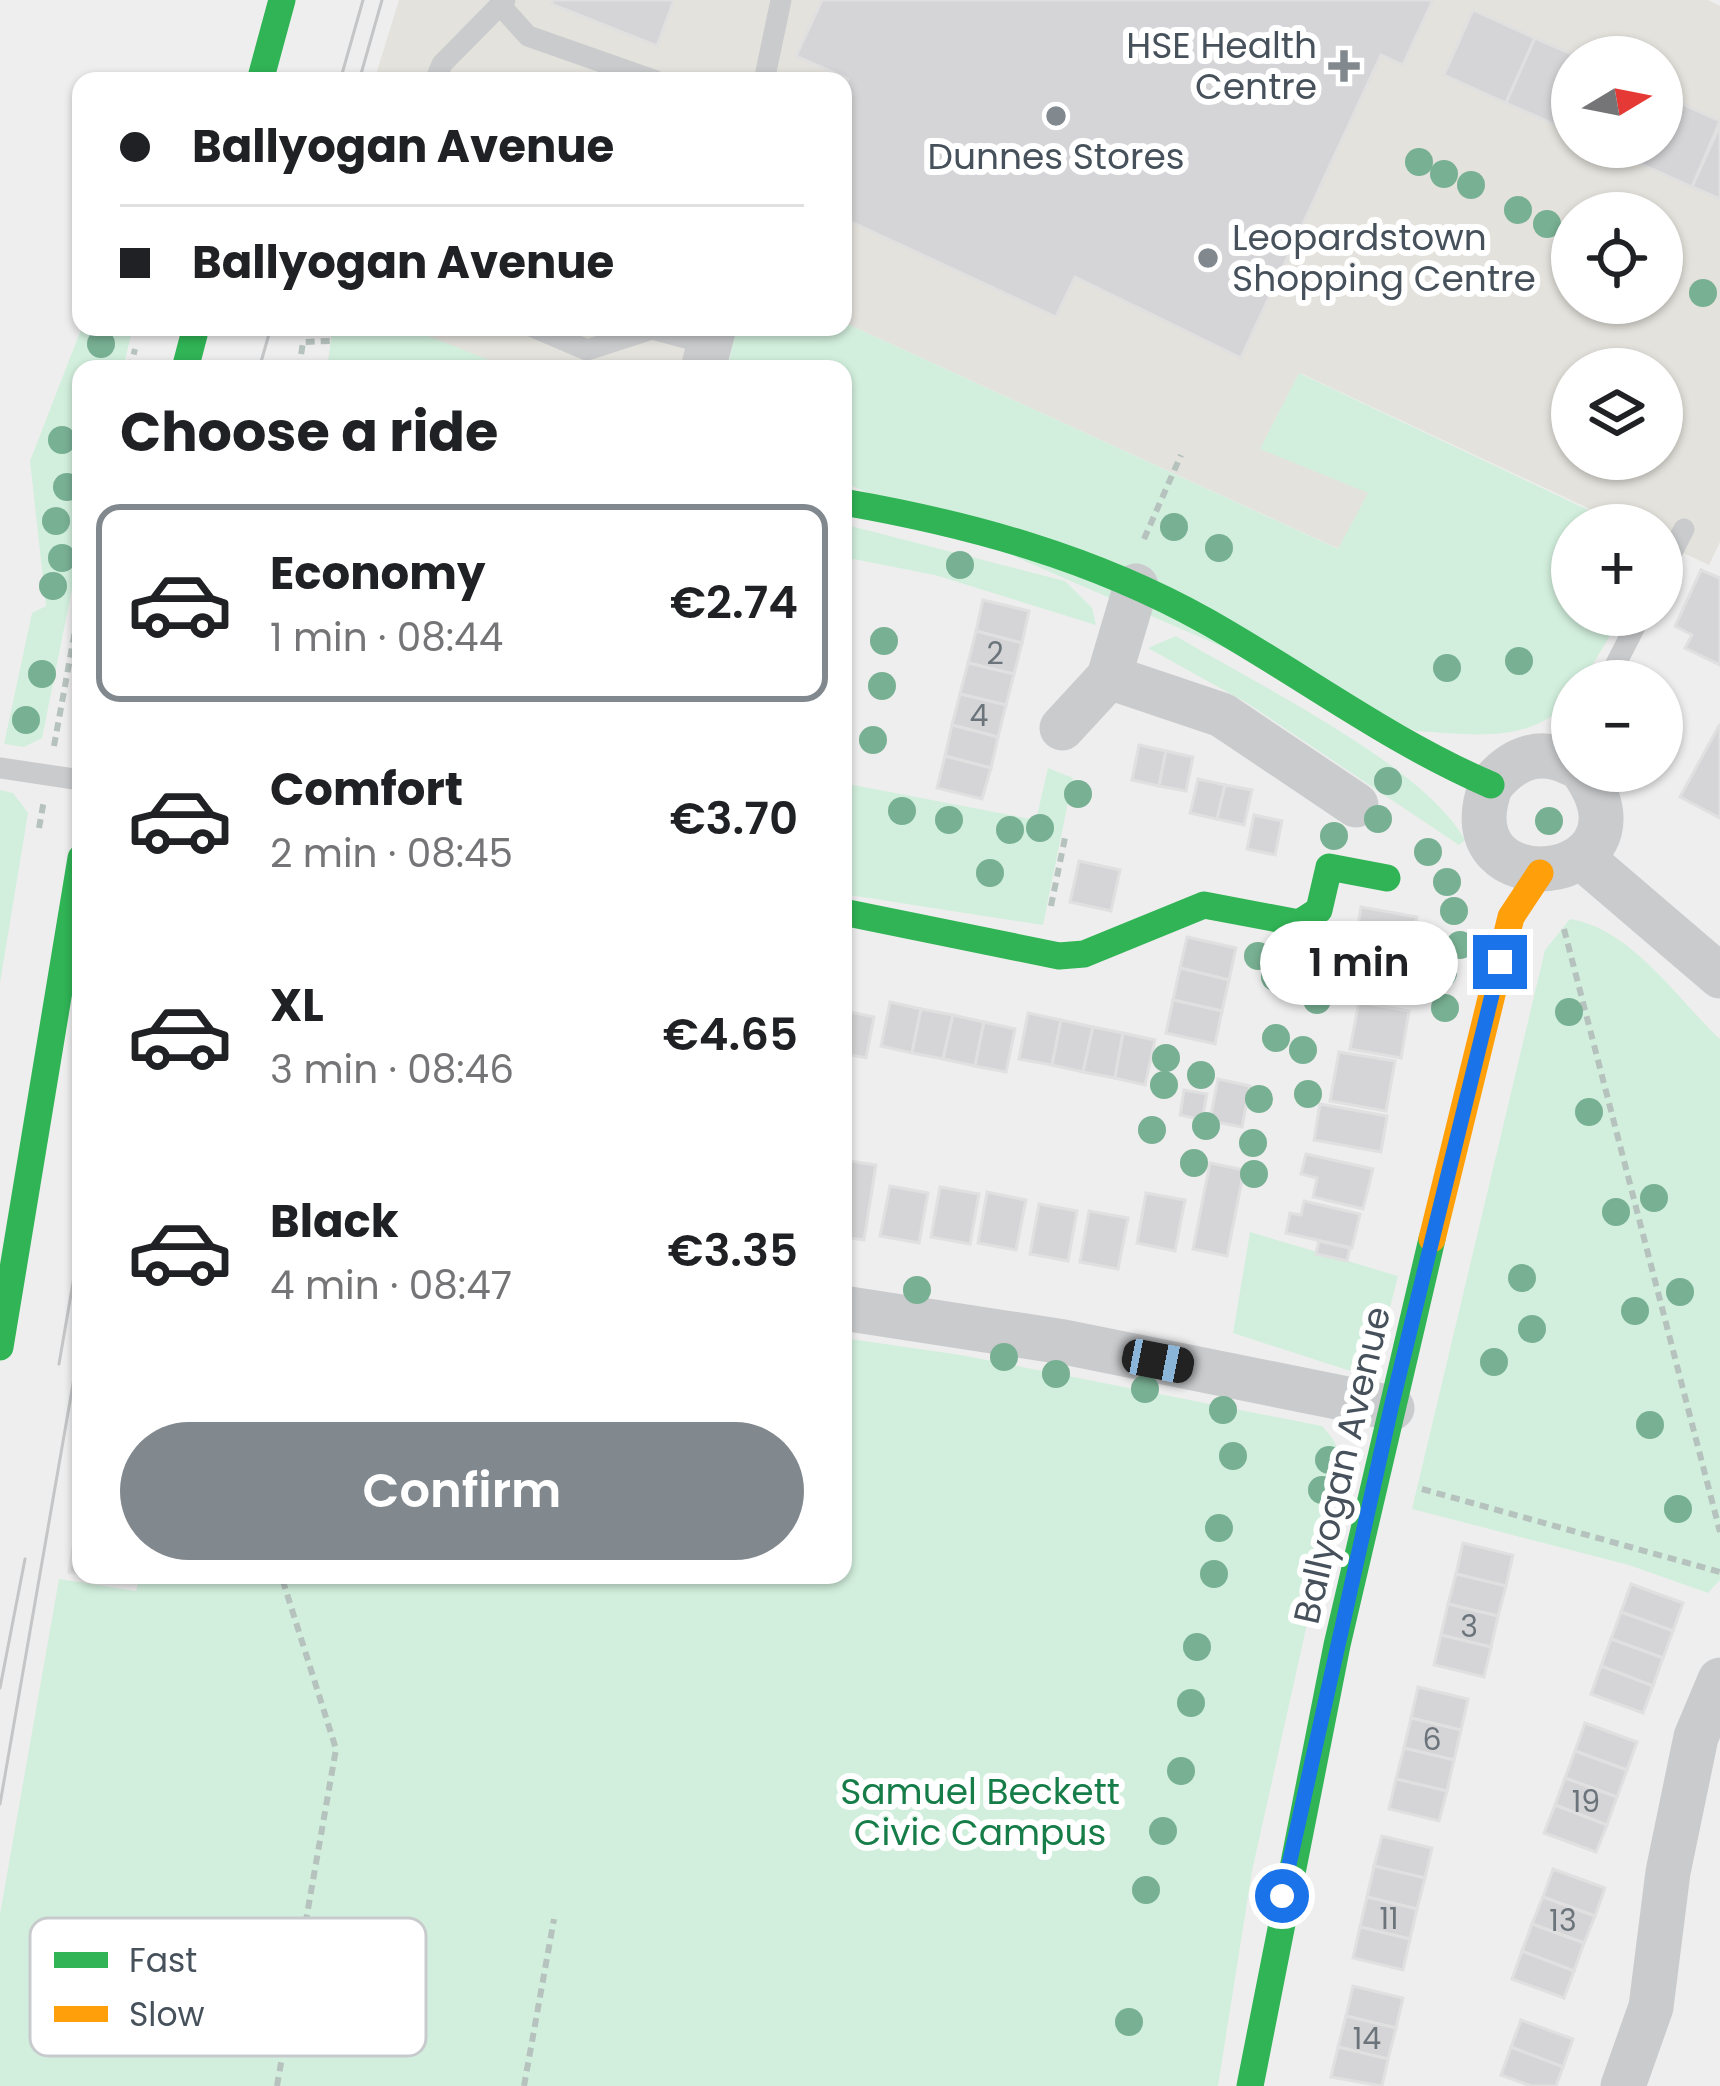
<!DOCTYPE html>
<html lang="en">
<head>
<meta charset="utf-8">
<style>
  :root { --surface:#fff; --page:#f2f2f2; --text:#202124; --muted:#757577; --line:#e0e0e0; --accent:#81888e }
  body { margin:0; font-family:Poppins,sans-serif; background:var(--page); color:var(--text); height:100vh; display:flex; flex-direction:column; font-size:45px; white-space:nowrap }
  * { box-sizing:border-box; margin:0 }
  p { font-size:39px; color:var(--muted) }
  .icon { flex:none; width:66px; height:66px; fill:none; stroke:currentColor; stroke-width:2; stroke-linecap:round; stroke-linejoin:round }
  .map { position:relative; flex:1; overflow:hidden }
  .side { position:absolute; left:72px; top:360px; width:780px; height:1224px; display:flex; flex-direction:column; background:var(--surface); border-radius:24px; box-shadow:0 3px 9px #0004 }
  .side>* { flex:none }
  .top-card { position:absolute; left:72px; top:72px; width:780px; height:264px; border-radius:24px; box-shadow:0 3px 9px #0004; display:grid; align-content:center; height:264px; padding:0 48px; background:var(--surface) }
  .needle { width:78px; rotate:80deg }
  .controls { position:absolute; left:1551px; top:36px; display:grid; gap:24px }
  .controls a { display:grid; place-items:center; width:132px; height:132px; border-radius:50%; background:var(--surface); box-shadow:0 3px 9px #0004; font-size:60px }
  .end { position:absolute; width:54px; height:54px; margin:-27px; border:15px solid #1a73e8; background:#fff; box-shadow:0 0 0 6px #fff }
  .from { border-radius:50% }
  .bubble { position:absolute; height:84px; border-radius:42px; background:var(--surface); box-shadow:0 3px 9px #0004; font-size:39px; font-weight:600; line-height:84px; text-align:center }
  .car { position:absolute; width:36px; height:72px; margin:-36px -18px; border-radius:15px; box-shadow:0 0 9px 3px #0007; background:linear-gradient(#222 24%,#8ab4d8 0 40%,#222 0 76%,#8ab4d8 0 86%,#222 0) }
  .top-card b { display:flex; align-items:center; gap:42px; height:114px; font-size:45px }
  .top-card b+b { border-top:3px solid var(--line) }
  .top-card i { width:30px; height:30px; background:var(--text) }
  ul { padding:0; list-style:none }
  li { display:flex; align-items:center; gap:36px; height:198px; margin:0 24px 18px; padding:0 24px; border:6px solid transparent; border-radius:24px }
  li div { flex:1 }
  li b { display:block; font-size:45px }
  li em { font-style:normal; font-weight:600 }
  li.selected { border-color:var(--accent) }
  li>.icon { width:108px; height:108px; stroke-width:1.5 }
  h2 { padding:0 48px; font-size:54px; line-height:144px }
  .cta { display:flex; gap:24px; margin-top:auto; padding:24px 48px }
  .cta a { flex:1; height:138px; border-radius:72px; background:var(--accent); color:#fff; font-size:48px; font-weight:600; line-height:138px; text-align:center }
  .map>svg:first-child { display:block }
  .commercial { fill:#e4e2dc; fill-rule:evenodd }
  .green { fill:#d2efdd }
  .building { fill:#d5d5d7; stroke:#e0e0e1; stroke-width:3 }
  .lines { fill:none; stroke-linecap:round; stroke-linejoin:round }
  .path { stroke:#b6c2be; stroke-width:6; stroke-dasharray:9 6; stroke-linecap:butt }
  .lane { stroke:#c9cbcd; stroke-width:21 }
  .street { stroke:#c9cbcd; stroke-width:45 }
  .fast { stroke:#30b455; stroke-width:27 }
  .slow { stroke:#ff9f0a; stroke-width:27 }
  .tram { stroke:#c4c5c7; stroke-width:3 }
  .tree { fill:#78b093 }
  .route { stroke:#1a73e8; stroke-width:15 }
  .poi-dot { fill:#81888e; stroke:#fff; stroke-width:4.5 }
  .labels { text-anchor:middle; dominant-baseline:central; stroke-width:12; stroke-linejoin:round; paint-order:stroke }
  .number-label { font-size:30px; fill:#6b747b }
  .poi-label { font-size:36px; fill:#46515b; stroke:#fff; text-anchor:end }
  .street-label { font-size:36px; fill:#46515b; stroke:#fff }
  .park-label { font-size:36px; fill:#167d49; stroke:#fff }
  .key { fill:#fff; stroke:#c8cbce; stroke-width:3 }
  .key-label { font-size:33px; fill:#46515b }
</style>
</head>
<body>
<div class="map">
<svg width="1720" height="2086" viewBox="0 0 1720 2086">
  <rect width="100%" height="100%" fill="#efeeee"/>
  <g class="commercial">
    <path d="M399,0H1708L1720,6V542L1709,565L1662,543V525H1624L1300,373L1369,493L1339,549L843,322V81H374ZM1572,57H1662V147H1572ZM1572,213H1662V303H1572ZM1572,369H1662V459H1572Z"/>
    <polygon points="333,327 731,327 722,369 327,369"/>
  </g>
  <g class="green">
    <path d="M843,322L1338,549L1368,493L1260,449L1299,373L1620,525H1572V615H1622L1583,681H1572V697C1532,746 1472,734 1416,731L843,482V369H727L737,327H843Z"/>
    <polygon points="82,327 133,327 123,369 81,369 81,544 42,738 24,747 4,744 32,613 46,606 30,461"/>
    <polygon points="333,327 405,327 512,369 327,369"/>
    <polygon points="843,524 1065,581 1092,608 1096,625 935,575 843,557"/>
    <path d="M1176,636C1254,683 1424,765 1465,840L1459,845L1247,703L1148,648Z"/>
    <polygon points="1048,768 1073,778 1043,925 843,894 843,783 1036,820"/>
    <polygon points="0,790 13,793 28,813 0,983"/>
    <path d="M1570,919C1632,929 1677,999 1720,1039V1580L1708,1593L1629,1565L1412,1509L1545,950Z"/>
    <polygon points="1250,1232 1398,1276 1372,1378 1233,1333"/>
    <path d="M843,1338L961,1355L1322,1426C1337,1442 1342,1453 1340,1476L1252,1871L1218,2086H0V1914L59,1579L136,1591L140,1575H843Z"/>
  </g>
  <g class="building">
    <polygon points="553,0 674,0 657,46 551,4"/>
    <polygon points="822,0 1433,0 1403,65 1381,55 1241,358 1075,277 1056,317 843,218 843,90 848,79 796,56"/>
    <polygon points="1473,10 1535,38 1506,103 1444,75"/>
    <polygon points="1535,38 1579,57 1572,57 1569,131 1506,103"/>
    <polygon points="1662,95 1720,121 1692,187 1630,159 1635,147 1662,147"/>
    <polygon points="1720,125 1720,199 1692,187"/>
    <polygon points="1701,570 1720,578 1720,665 1685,648 1692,635 1675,626"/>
    <polygon points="983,600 1029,611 1022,643 976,631"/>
    <polygon points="976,631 1022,643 1014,674 968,663"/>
    <polygon points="968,663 1014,674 1006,705 960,694"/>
    <polygon points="960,694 1006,705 998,737 952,725"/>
    <polygon points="1720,724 1720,818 1680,797"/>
    <polygon points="952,725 998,737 991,768 945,756"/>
    <polygon points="1139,745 1166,751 1159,786 1132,780"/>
    <polygon points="1166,751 1193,757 1186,791 1159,786"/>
    <polygon points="945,756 991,768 982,799 937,788"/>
    <polygon points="1198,779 1225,785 1217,819 1190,813"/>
    <polygon points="1225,785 1252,790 1244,825 1217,819"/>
    <polygon points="1254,815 1282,821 1275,855 1247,849"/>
    <polygon points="1079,861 1120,870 1111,911 1070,902"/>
    <polygon points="1361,907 1417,917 1408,966 1422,968 1417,1002 1360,992 1369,945 1355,943"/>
    <polygon points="1187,937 1236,948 1229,980 1180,968"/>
    <polygon points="1180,968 1229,980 1222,1011 1173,1000"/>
    <polygon points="1173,1000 1222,1011 1215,1044 1166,1033"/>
    <polygon points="890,1002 921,1009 912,1053 881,1046"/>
    <polygon points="1359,1002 1409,1011 1401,1058 1350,1049"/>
    <polygon points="921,1009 953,1015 943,1059 912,1053"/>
    <polygon points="845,1011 874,1017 866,1058 843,1053"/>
    <polygon points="1028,1013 1061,1020 1052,1065 1019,1059"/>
    <polygon points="953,1015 984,1022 975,1066 943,1059"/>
    <polygon points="1061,1020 1093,1027 1083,1072 1052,1065"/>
    <polygon points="984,1022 1015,1029 1006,1072 975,1066"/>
    <polygon points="1093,1027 1123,1033 1115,1078 1083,1072"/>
    <polygon points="1123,1033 1155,1040 1145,1085 1115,1078"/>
    <polygon points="1339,1052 1395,1061 1386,1111 1330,1101"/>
    <polygon points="1218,1079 1250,1086 1242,1127 1210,1121"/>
    <polygon points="1184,1090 1207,1094 1202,1120 1180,1115"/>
    <polygon points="1320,1104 1387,1116 1381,1152 1314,1140"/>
    <polygon points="1306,1154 1373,1169 1363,1209 1313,1197 1317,1178 1301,1174"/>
    <polygon points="843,1160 876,1165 864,1240 843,1237"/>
    <polygon points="1210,1163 1244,1170 1227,1256 1193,1249"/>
    <polygon points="890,1186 928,1193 919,1243 880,1236"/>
    <polygon points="940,1187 979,1194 970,1244 931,1237"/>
    <polygon points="987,1192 1026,1200 1016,1250 978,1243"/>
    <polygon points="1146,1193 1185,1200 1175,1251 1137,1243"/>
    <polygon points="1304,1201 1360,1214 1352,1248 1286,1233 1290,1213 1301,1215"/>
    <polygon points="1039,1204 1077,1211 1068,1261 1030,1254"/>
    <polygon points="1089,1211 1128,1218 1118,1269 1080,1262"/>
    <polygon points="1319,1241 1350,1248 1347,1261 1316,1254"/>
    <polygon points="81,1499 81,1574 69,1572"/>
    <polygon points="1463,1543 1513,1555 1506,1586 1456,1574"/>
    <polygon points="1456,1574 1506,1586 1498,1616 1448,1604"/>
    <polygon points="1631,1584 1683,1603 1673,1631 1621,1612"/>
    <polygon points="1448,1604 1498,1616 1491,1647 1441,1635"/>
    <polygon points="1621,1612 1673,1631 1663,1658 1611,1639"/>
    <polygon points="1441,1635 1491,1647 1484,1677 1434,1665"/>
    <polygon points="1611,1639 1663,1658 1653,1686 1601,1666"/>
    <polygon points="1601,1666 1653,1686 1643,1713 1591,1694"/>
    <polygon points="1418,1687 1468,1699 1461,1730 1411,1718"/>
    <polygon points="1411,1718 1461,1730 1454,1760 1404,1748"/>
    <polygon points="1585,1723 1637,1742 1627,1770 1575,1751"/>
    <polygon points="1404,1748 1454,1760 1447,1791 1396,1779"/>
    <polygon points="1575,1751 1627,1770 1617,1797 1565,1778"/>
    <polygon points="1565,1778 1617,1797 1607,1825 1555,1805"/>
    <polygon points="1396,1779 1447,1791 1439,1821 1389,1809"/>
    <polygon points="1555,1805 1607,1825 1596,1852 1544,1833"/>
    <polygon points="1382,1836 1432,1848 1425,1878 1374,1866"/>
    <polygon points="1374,1866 1425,1878 1417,1909 1367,1897"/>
    <polygon points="1553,1869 1605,1888 1595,1916 1543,1897"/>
    <polygon points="1367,1897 1417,1909 1410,1939 1360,1927"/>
    <polygon points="1543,1897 1595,1916 1584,1943 1532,1924"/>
    <polygon points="1532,1924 1584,1943 1574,1971 1522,1951"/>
    <polygon points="1360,1927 1410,1939 1403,1970 1353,1958"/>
    <polygon points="1522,1951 1574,1971 1564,1998 1512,1979"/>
    <polygon points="1353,1986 1403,1998 1396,2028 1346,2016"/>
    <polygon points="1346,2016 1396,2028 1388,2059 1338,2047"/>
    <polygon points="1521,2020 1573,2039 1563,2067 1511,2047"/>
    <polygon points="1338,2047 1388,2059 1382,2086 1331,2077"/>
    <polygon points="1511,2047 1563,2067 1556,2086 1531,2086 1501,2075"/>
  </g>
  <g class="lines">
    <g class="path">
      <polyline points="130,369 135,349"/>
      <polyline points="299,369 303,342 330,341 332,327"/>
      <polyline points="1144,539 1181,455"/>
      <polyline points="54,746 81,598"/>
      <polyline points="39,828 44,800"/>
      <polyline points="1051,906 1066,833"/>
      <polyline points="1564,929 1720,1532"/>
      <polyline points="1422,1489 1720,1572"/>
      <polyline points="277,2086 336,1749 281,1575"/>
      <polyline points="524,2086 554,1919"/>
    </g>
    <g class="lane">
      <polyline points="500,5 528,36 656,81"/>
      <polyline points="435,81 442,64 505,0"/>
      <polyline points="764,81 781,0"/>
      <polyline points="533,327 587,350 652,329 709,344"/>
      <polyline points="1662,572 1684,529"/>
      <polyline points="1607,681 1641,615"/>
      <polyline points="0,768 81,780"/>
    </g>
    <g class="street">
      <polyline points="703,369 714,327"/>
      <polyline points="1136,586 1109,677 1222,715 1356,805"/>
      <polyline points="1062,728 1109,677"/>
      <path d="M1572,764C1540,747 1513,758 1491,785C1443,910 1664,887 1583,771"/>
      <polyline points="1581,857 1720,976"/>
      <polyline points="843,1308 1064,1342 1392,1408"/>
      <polyline points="1623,2086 1651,2007 1668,1872 1696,1737 1720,1680"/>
    </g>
    <g class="fast">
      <polyline points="260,81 282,0"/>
      <polyline points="185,369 196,327"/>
      <path d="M843,502C970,524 1093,558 1206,621C1302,675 1389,741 1491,785"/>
      <polyline points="843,912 1059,956 1084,954 1204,905 1299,923 1319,910 1329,867 1387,878"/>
      <polyline points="0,1347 81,858"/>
      <polyline points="1250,2086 1337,1645 1432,1239"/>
    </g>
    <polyline class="slow" points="1432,1239 1511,917 1540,873"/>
    <g class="tram">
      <polyline points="340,81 363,0"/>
      <polyline points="359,81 382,0"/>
      <polyline points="259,369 271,327"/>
      <polyline points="59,1364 81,1236"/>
      <polyline points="0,1688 25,1559"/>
      <polyline points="0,1804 81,1338"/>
    </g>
  </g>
  <g class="tree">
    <circle cx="1419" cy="162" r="14"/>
    <circle cx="1444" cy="174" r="14"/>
    <circle cx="1471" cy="185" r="14"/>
    <circle cx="1518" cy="210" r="14"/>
    <circle cx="1547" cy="224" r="14"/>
    <circle cx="1703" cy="293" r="14"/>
    <circle cx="101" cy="344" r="14"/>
    <circle cx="62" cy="440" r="14"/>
    <circle cx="67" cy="487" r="14"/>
    <circle cx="56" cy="521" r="14"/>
    <circle cx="1174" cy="527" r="14"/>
    <circle cx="1219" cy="548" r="14"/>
    <circle cx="62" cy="558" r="14"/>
    <circle cx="960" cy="565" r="14"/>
    <circle cx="53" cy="586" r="14"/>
    <circle cx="884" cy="641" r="14"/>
    <circle cx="1519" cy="661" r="14"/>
    <circle cx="1447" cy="668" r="14"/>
    <circle cx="42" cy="674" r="14"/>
    <circle cx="882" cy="686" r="14"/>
    <circle cx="26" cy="720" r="14"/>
    <circle cx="873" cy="740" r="14"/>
    <circle cx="1388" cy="781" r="14"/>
    <circle cx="1078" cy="794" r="14"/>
    <circle cx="902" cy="811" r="14"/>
    <circle cx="1378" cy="819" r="14"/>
    <circle cx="949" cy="820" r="14"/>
    <circle cx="1549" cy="821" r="14"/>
    <circle cx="1040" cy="828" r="14"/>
    <circle cx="1010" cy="830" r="14"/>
    <circle cx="1334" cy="836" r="14"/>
    <circle cx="1428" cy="852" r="14"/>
    <circle cx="990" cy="873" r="14"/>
    <circle cx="1447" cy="882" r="14"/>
    <circle cx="1454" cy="911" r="14"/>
    <circle cx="1460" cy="945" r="14"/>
    <circle cx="1258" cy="956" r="14"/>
    <circle cx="1443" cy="973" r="14"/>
    <circle cx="1275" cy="977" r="14"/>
    <circle cx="1317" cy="1000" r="14"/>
    <circle cx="1445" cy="1008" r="14"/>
    <circle cx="1569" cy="1012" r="14"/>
    <circle cx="1276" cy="1038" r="14"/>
    <circle cx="1303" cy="1050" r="14"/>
    <circle cx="1166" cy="1058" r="14"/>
    <circle cx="1201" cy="1075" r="14"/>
    <circle cx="1164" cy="1085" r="14"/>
    <circle cx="1308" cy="1094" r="14"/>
    <circle cx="1259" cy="1099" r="14"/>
    <circle cx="1589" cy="1112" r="14"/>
    <circle cx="1206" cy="1126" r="14"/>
    <circle cx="1152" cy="1130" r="14"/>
    <circle cx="1253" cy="1143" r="14"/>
    <circle cx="1194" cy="1163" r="14"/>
    <circle cx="1254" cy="1174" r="14"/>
    <circle cx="1654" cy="1198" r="14"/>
    <circle cx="1616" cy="1212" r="14"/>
    <circle cx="1522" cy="1278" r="14"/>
    <circle cx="917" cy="1290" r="14"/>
    <circle cx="1680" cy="1292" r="14"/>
    <circle cx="1635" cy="1311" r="14"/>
    <circle cx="1532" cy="1329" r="14"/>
    <circle cx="1004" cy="1357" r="14"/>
    <circle cx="1494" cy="1362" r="14"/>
    <circle cx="1056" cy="1374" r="14"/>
    <circle cx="1145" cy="1389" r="14"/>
    <circle cx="1223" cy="1410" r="14"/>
    <circle cx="1650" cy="1425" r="14"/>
    <circle cx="1233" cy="1456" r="14"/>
    <circle cx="1329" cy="1460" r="14"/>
    <circle cx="1322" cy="1490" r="14"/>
    <circle cx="1678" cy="1509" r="14"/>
    <circle cx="1219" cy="1528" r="14"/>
    <circle cx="1214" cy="1574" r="14"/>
    <circle cx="1197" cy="1647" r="14"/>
    <circle cx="1191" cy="1703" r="14"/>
    <circle cx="1181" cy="1771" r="14"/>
    <circle cx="1163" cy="1831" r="14"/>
    <circle cx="1146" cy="1890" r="14"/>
    <circle cx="1129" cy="2022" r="14"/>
  </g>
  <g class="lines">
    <polyline class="route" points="1282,1896 1391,1408 1500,962"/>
  </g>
  <g class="poi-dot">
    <path d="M1338 48h12v12h12v12h-12v12h-12v-12h-12v-12h12z"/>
    <circle cx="1056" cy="116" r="12"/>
    <circle cx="1208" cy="258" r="12"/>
  </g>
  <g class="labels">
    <g class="number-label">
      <text x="995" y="653">2</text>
      <text x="979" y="715">4</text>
      <text x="1469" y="1626">3</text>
      <text x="1432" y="1739">6</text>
      <text x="1586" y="1801">19</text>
      <text x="1389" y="1918">11</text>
      <text x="1563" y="1920">13</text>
      <text x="1367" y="2038">14</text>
    </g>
    <g class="poi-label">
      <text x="1317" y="45">HSE Health<tspan x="1317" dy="41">Centre</tspan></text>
      <text x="1056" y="156" text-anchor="middle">Dunnes Stores</text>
      <text x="1232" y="237" text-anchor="start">Leopardstown<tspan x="1232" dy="41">Shopping Centre</tspan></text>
    </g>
    <g class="street-label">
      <text transform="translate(1342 1465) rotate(-77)">Ballyogan Avenue</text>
    </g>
    <g class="park-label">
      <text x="980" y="1791">Samuel Beckett<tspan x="980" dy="41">Civic Campus</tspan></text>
    </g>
  </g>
  <rect x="30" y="1918" width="396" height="138" rx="18" class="key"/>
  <rect x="54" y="1952" width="54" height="16" fill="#30b455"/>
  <rect x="54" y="2006" width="54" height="16" fill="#ff9f0a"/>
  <g class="key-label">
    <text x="129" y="1972">Fast</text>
    <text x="129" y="2026">Slow</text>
  </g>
</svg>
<div class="controls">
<a><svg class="needle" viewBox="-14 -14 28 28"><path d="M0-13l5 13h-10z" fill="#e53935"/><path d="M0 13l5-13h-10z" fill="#757577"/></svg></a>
<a><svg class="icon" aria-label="locate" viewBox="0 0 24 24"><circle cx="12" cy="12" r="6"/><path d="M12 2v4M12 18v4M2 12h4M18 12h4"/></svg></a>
<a><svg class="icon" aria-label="layers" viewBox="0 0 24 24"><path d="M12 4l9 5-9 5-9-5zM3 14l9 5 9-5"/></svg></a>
<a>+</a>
<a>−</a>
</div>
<i class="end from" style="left:1282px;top:1896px"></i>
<i class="end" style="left:1500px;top:962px"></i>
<div class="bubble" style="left:1260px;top:921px;width:198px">1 min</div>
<i class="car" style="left:1158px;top:1361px;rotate:101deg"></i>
<div class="top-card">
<b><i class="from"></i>Ballyogan Avenue</b>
<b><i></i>Ballyogan Avenue</b>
</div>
<section class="side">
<h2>Choose a ride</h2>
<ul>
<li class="selected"><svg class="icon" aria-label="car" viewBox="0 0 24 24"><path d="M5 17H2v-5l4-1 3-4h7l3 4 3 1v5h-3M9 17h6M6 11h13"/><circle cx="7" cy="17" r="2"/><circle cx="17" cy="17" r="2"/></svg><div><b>Economy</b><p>1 min · 08:44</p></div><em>€2.74</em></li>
<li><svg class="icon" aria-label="car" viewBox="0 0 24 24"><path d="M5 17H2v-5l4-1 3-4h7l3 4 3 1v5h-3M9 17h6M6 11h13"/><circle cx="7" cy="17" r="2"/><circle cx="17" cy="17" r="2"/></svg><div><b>Comfort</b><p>2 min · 08:45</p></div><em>€3.70</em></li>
<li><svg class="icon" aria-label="car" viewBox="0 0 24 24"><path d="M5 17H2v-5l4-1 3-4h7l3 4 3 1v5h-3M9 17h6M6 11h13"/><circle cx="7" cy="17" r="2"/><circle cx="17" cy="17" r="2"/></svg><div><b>XL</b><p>3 min · 08:46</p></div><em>€4.65</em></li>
<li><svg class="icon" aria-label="car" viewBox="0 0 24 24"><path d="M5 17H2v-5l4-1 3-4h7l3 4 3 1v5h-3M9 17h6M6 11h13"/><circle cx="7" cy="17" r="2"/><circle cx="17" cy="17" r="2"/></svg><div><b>Black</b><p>4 min · 08:47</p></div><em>€3.35</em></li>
</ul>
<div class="cta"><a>Confirm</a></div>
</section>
</div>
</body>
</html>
